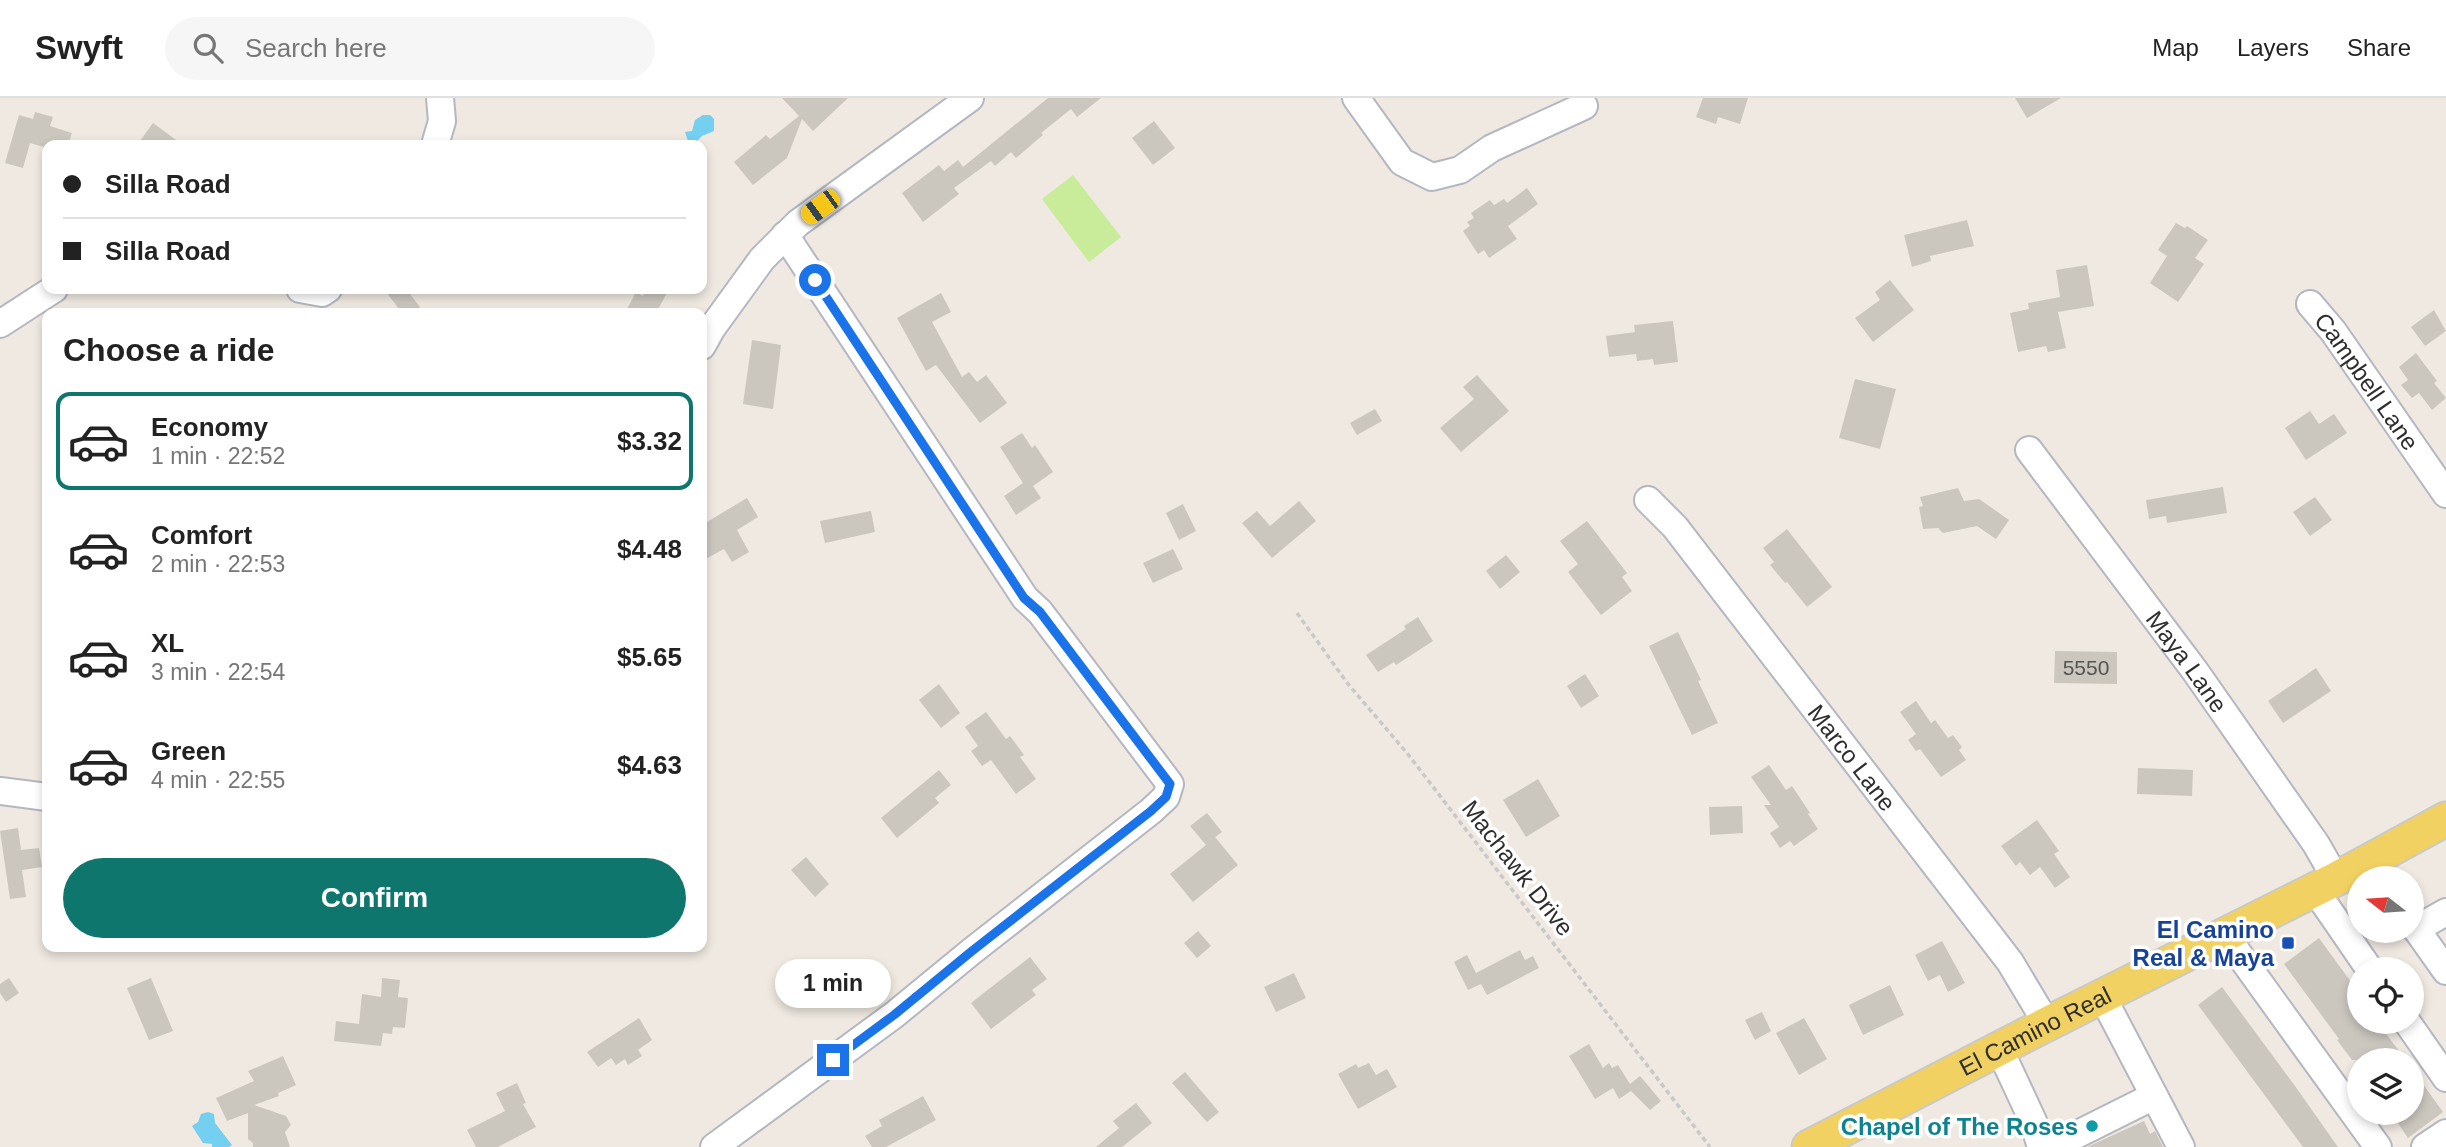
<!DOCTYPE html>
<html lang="en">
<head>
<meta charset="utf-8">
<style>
  :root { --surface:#fff; --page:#f6f6f6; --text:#222; --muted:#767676; --line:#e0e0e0; --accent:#0f766e }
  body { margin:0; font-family:Arial,sans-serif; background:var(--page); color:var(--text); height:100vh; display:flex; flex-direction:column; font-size:26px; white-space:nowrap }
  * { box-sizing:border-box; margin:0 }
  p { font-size:23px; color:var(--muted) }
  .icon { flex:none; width:38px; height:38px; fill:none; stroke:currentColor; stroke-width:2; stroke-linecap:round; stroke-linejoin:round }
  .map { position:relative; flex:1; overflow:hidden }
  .sheet { position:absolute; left:42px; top:210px; width:665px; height:644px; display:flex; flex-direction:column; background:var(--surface); border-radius:14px; box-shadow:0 4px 10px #0003 }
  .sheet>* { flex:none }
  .banner { position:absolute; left:42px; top:42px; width:665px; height:154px; border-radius:14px; box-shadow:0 4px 10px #0003; display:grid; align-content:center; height:154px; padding:0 21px; background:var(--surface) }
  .needle { width:46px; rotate:287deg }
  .controls { position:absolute; left:2347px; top:768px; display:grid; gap:14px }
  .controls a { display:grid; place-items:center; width:77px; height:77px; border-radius:50%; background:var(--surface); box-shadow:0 4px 10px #0003; font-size:35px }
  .end { position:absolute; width:32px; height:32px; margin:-16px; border:9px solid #1a73e8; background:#fff; box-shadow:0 0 0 4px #fff }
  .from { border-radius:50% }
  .bubble { position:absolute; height:49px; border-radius:24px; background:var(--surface); box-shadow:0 4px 10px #0003; font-size:23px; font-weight:700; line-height:49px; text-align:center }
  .car { position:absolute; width:21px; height:42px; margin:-21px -10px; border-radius:9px; box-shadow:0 0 5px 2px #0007; background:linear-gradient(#f5c518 24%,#345 0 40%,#f5c518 0 76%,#345 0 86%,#f5c518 0) }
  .banner b { display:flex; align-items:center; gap:24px; height:66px; font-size:26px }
  .banner b+b { border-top:2px solid var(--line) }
  .banner i { width:18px; height:18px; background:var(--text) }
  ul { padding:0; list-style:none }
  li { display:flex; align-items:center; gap:21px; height:98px; margin:0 14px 10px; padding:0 7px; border:4px solid transparent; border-radius:14px }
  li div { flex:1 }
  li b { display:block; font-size:26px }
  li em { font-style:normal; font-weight:700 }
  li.on { border-color:var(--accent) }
  li>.icon { width:63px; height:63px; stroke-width:1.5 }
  h2 { padding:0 21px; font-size:32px; line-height:84px }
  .primary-button { display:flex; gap:14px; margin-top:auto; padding:14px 21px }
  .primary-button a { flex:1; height:80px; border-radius:42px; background:var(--accent); color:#fff; font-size:28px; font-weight:700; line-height:80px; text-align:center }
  header { display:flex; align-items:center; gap:42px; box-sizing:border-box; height:98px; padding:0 35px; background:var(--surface); border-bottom:2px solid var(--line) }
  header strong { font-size:33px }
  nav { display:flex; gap:38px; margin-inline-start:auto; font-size:24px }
  .search { width:490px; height:63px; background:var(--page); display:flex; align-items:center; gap:18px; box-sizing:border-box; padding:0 24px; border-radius:38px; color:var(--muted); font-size:26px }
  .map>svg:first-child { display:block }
  .pitch { fill:#c9ec9a }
  .water { fill:#75cff0 }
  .building { fill:#cbc7bf }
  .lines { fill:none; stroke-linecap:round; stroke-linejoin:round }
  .minor-casing { stroke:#b4b7c1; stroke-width:30 }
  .major-casing { stroke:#c9c9c9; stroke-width:37 }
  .path { stroke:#c9c9c9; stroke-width:3.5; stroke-dasharray:5 3.5; stroke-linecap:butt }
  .minor { stroke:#fff; stroke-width:26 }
  .major { stroke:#f2d163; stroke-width:33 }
  .route { stroke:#1a73e8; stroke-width:9 }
  .transit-dot { fill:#1a4fb4; stroke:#fff; stroke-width:2.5 }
  .culture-dot { fill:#0f9aa8; stroke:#fff; stroke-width:2.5 }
  .labels { text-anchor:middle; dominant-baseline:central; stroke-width:7; stroke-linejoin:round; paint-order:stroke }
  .number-label { font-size:21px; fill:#555452 }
  .street-label { font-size:24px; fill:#2e2e2e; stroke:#fff }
  .transit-label { font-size:24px; font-weight:bold; fill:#164399; stroke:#fff; text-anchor:end }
  .culture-label { font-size:24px; font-weight:bold; fill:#0d838f; stroke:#fff; text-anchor:end }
</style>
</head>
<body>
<header>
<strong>Swyft</strong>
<div class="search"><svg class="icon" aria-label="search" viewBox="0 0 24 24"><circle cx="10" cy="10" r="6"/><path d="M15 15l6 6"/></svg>Search here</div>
<nav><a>Map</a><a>Layers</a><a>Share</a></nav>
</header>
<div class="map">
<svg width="2446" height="1049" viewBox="0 0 2446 1049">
  <rect width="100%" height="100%" fill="#efe9e1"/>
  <polygon class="pitch" points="1073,77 1121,139 1089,164 1042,101"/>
  <g class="water">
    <polygon points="703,17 710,17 714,21 714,33 702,38 695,45 689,46 685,34 692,33 695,22"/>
    <polygon points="208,1014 214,1016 215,1025 232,1047 229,1049 212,1049 212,1046 203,1045 192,1028 198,1024 201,1016"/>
  </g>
  <g class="building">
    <polygon points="782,0 848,0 813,33 802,21 787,60 753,87 734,64 766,37 770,41 799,18"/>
    <polygon points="1048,0 1101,0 1077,19 1071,11 1041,35 1043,37 1016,60 1011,54 995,68 991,63 954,90 959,96 923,124 902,95 939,67 944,73 958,62 963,69"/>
    <polygon points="1703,0 1748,0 1740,26 1718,19 1716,26 1696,19"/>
    <polygon points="2015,0 2061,0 2027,20"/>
    <polygon points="35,14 53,19 50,28 72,35 68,47 47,47 47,50 30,45 23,70 5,65 19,17 33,21"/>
    <polygon points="1154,23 1175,50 1153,67 1132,40"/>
    <polygon points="153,25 183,47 137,47"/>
    <polygon points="1527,90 1538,106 1508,128 1517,141 1489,160 1484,152 1478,156 1463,133 1470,128 1467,124 1474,120 1471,115 1490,102 1494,107 1504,101 1507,105"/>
    <polygon points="1967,122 1974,148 1930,158 1931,163 1912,169 1904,137"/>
    <polygon points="2176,125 2185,130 2187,128 2208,142 2195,160 2204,166 2178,204 2150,185 2167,158 2158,152"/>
    <polygon points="2087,167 2094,208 2058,214 2066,250 2048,254 2046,248 2018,254 2010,215 2029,211 2028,205 2060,199 2056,172"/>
    <polygon points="1890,182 1914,212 1873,244 1855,220 1880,202 1875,194"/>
    <polygon points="384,191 406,191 420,209 412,215 402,215"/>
    <polygon points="646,191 669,191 656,215 625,215 636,194 643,198"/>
    <polygon points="941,195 951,214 932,224 962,279 969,274 977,284 986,277 1007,305 980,325 936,267 926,273 897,220"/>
    <polygon points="2434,212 2446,233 2425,248 2411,229"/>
    <polygon points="1673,223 1678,264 1654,267 1653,261 1637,263 1636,256 1609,259 1606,238 1635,234 1634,227"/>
    <polygon points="752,242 781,247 773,311 743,306"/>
    <polygon points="2416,255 2437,283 2434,285 2446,300 2432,312 2419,295 2412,300 2401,287 2408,282 2399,269"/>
    <polygon points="1477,277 1509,313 1461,354 1440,330 1474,301 1463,289"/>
    <polygon points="1855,281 1896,291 1880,351 1839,340"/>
    <polygon points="1375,311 1382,323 1357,337 1350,325"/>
    <polygon points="2310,313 2319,326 2334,316 2347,335 2306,362 2285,330"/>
    <polygon points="1022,335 1032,350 1035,347 1053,374 1033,388 1041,400 1016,417 1004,398 1023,385 1000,349"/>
    <polygon points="2223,389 2227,415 2167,425 2166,418 2149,421 2146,402"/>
    <polygon points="1958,390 1964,403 1979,401 2009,422 1996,441 1977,428 1943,435 1938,430 1923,431 1919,409 1923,408 1920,399"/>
    <polygon points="2315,399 2332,422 2310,438 2293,414"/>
    <polygon points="747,400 758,419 737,432 749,454 732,464 724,451 702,463 702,427"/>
    <polygon points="1299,403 1316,423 1272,460 1242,425 1257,413 1270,428"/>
    <polygon points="1183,406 1196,433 1179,442 1166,415"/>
    <polygon points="871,413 875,434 825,445 820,423"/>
    <polygon points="1587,423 1627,475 1622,479 1632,493 1601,517 1568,474 1578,466 1560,443"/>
    <polygon points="1787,431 1832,489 1807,509 1787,484 1785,485 1770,467 1774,464 1763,450"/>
    <polygon points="1173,451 1183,471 1153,485 1143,465"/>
    <polygon points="1506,457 1520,474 1500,491 1486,473"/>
    <polygon points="1418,519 1433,543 1396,567 1394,564 1378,574 1366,557 1406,531 1404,528"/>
    <polygon points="1678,534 1701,582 1698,583 1718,625 1692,637 1649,548"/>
    <polygon points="2055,553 2117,554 2117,586 2054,585"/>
    <polygon points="2316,570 2331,593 2283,625 2268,603"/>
    <polygon points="1585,576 1599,598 1581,610 1567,588"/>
    <polygon points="939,586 960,615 941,630 919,602"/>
    <polygon points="1916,603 1931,625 1935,622 1948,640 1953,637 1962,649 1959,652 1966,662 1941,679 1920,651 1916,653 1908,642 1916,636 1900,614"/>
    <polygon points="986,614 1006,641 1010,638 1024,657 1020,659 1036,681 1016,696 991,662 982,668 971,653 978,648 965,629"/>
    <polygon points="1769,667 1786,692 1792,688 1810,715 1808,716 1818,731 1794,748 1790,743 1780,750 1770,735 1779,729 1764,707 1771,707 1751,679"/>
    <polygon points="2138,670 2193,672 2192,698 2137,696"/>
    <polygon points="939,672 951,687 935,700 939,705 897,740 881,720"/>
    <polygon points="1538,681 1560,718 1526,739 1503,702"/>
    <polygon points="1742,708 1743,735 1710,737 1709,709"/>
    <polygon points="1207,715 1222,734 1209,744 1215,739 1238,767 1193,804 1170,776 1206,747 1190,728"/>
    <polygon points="2037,722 2059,753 2054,756 2070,779 2055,790 2040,769 2030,777 2020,764 2016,768 2001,748"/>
    <polygon points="18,730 21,752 39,750 42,769 22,772 26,799 10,801 0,733"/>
    <polygon points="806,759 829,786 815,799 791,772"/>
    <polygon points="1198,833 1211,848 1197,860 1184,845"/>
    <polygon points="2319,840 2359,895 2359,924 2377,924 2406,962 2352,962 2337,942 2339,941 2284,866"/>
    <polygon points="1942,843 1965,885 1948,894 1940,877 1928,883 1915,857"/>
    <polygon points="1520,852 1525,862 1533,858 1539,870 1487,897 1481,886 1468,892 1454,864 1467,857 1476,875"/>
    <polygon points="1030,859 1047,881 1032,892 1036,897 991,931 971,905"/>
    <polygon points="862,865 880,887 850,909 834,886"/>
    <polygon points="1294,875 1306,900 1276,914 1264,889"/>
    <polygon points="9,880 19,895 6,904 0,895 0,886"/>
    <polygon points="151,880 173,933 149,942 127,890"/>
    <polygon points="382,880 400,882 398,899 408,900 405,930 393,929 392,936 383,935 381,948 334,943 336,923 359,926 362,896 381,899"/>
    <polygon points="1890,887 1904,917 1863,937 1849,907"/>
    <polygon points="2222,889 2295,988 2338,1049 2303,1049 2198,907"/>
    <polygon points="1762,914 1771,933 1755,942 1745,922"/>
    <polygon points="639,920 652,942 638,952 642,958 628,967 625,961 616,967 611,960 598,969 587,954"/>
    <polygon points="1804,920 1827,961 1799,977 1776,935"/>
    <polygon points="1589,946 1603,970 1609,965 1612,970 1618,967 1630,986 1640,978 1661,1003 1650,1012 1631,993 1619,1001 1613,990 1595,1001 1569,958"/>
    <polygon points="283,958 296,987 278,995 279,998 254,1007 286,1018 291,1027 285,1034 290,1049 253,1049 253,1045 248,1041 248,1015 227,1023 216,1000 254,983 248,973"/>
    <polygon points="1369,965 1376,977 1387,971 1397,989 1358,1011 1338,976 1356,966 1358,970"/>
    <polygon points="2412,971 2443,1014 2408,1040 2391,1015 2412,1015"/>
    <polygon points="1185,974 1219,1014 1207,1024 1172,985"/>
    <polygon points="517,985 526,1005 523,1006 536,1029 498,1049 476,1049 467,1032 505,1013 496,995"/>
    <polygon points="923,998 936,1022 886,1049 872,1049 865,1038 882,1028 879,1022"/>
    <polygon points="1136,1005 1152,1025 1122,1049 1096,1049 1119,1030 1113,1023"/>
    <polygon points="2144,1023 2150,1036 2155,1033 2163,1049 2087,1049"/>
  </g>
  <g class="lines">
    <g class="minor-casing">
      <g id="minor">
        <polyline points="1356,0 1402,64 1432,79 1460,72 1492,50 1584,8"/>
        <polyline points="435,47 442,23 440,0"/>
        <polyline points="300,191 322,195 328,191"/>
        <path id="s1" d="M2310,206L2333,233L2446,396"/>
        <polyline points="0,226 54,191"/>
        <polyline points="702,248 712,230 762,161 798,125 970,0"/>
        <path id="s2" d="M2029,352L2195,573L2316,746L2336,781"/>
        <path id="s3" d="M1648,402L1675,429L2010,864L2047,926"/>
        <polyline points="0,693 47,699"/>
        <polyline points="2315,792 2370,872"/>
        <polyline points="2412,825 2446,873"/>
        <polyline points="2416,831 2446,814"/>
        <polyline points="2225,837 2378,1049"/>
        <polyline points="2102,898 2181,1049"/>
        <polyline points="2407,924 2446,980"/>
        <polyline points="1999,950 2033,1023 2041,1049"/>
        <polyline points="714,1049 894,917 972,853 1151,713 1166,699 1170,686 1040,514 1025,500 785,137"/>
        <polyline points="2052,1049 2154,998"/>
        <polyline points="2425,1049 2446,1035"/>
      </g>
    </g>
    <g class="major-casing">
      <g id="major">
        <path id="s4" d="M1809,1049L2047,926L2336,781L2446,721"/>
      </g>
    </g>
    <polyline class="path" points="1297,515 1348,586 1407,655 1710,1049"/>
    <use href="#minor" class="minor"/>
    <use href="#major" class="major"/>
  </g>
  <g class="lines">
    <polyline class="route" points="815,182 1024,500 1040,514 1170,686 1166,699 1151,713 972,853 894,917 833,962"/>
  </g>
  <rect class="transit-dot" x="2281" y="838" width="14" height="14" rx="3.5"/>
  <circle class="culture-dot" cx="2092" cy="1028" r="7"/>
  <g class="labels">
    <g class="number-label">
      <text x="2086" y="569">5550</text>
    </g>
    <g class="street-label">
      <text stroke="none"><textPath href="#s1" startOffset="96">Campbell Lane</textPath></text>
      <text stroke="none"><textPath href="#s2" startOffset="264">Maya Lane</textPath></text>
      <text stroke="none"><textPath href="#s3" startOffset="329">Marco Lane</textPath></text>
      <text transform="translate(1518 770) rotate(52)">Machawk Drive</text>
      <text stroke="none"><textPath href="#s4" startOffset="254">El Camino Real</textPath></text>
    </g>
    <g class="transit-label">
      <text x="2274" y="831">El Camino<tspan x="2274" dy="28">Real &amp; Maya</tspan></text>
    </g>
    <g class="culture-label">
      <text x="2078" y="1028">Chapel of The Roses</text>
    </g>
  </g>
</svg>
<div class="controls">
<a><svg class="needle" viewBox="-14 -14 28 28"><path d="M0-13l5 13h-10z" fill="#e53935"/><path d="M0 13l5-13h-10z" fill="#767676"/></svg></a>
<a><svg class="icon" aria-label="locate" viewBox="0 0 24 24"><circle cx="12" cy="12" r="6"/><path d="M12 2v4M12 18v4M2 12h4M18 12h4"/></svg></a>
<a><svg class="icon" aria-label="layers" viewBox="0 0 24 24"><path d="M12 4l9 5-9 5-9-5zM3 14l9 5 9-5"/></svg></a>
</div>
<i class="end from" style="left:815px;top:182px"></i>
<i class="end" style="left:833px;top:962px"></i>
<div class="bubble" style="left:775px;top:861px;width:116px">1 min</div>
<i class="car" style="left:820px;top:109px;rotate:234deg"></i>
<div class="banner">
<b><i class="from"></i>Silla Road</b>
<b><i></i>Silla Road</b>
</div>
<section class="sheet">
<h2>Choose a ride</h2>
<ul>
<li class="on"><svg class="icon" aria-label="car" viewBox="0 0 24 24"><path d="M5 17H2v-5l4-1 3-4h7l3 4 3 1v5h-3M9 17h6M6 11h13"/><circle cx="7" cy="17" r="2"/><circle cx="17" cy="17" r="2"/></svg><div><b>Economy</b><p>1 min · 22:52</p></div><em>$3.32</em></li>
<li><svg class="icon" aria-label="car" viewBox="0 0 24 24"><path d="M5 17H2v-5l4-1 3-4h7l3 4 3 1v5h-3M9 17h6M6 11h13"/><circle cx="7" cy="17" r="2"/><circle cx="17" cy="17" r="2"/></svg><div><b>Comfort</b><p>2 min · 22:53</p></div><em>$4.48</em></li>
<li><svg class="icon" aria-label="car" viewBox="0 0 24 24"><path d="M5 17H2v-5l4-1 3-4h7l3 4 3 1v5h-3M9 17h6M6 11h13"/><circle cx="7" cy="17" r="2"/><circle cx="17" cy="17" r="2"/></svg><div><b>XL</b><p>3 min · 22:54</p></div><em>$5.65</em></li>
<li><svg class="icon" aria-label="car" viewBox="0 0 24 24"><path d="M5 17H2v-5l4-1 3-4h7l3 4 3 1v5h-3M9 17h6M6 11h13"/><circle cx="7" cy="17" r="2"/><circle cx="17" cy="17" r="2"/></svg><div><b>Green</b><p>4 min · 22:55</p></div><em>$4.63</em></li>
</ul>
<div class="primary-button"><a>Confirm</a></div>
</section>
</div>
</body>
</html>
